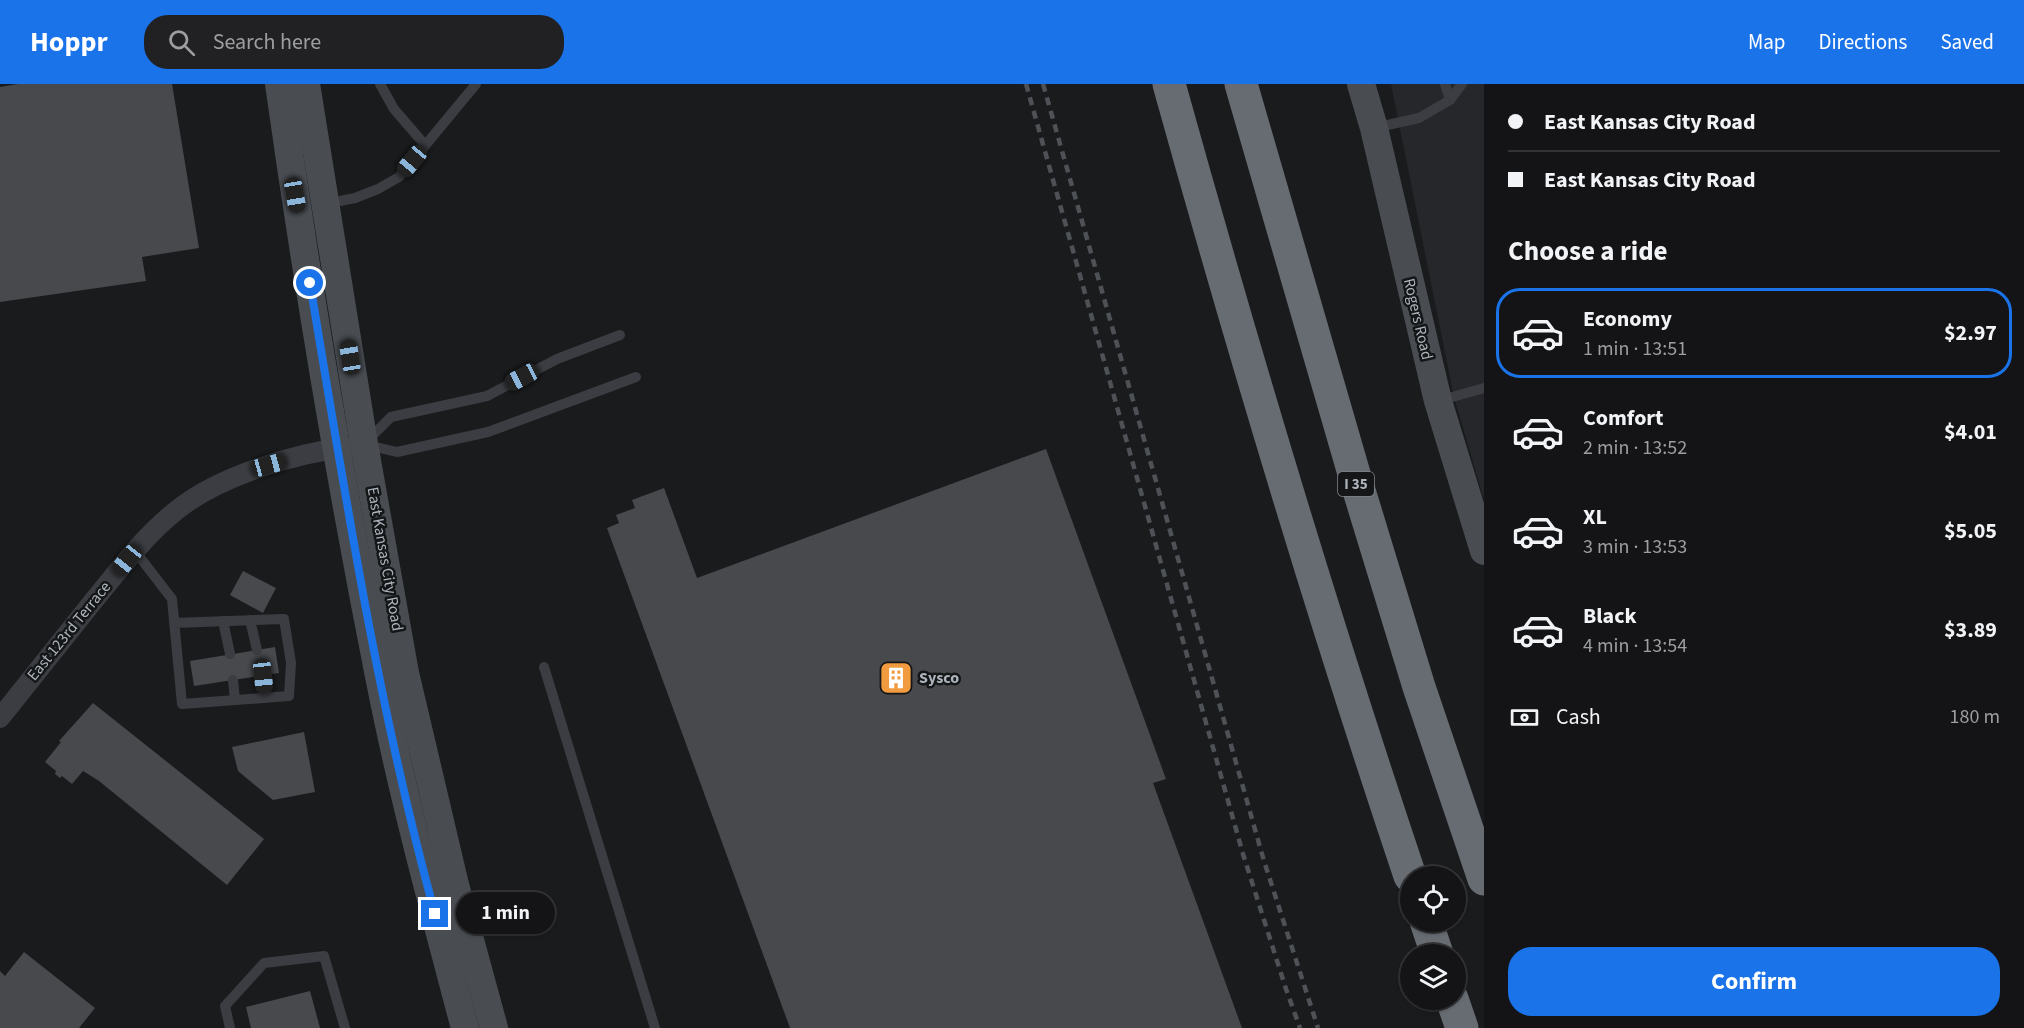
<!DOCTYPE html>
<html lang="en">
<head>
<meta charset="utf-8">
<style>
  :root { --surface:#141416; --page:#212123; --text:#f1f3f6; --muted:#9d9ea1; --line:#333335; --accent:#1a73e8 }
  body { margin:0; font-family:"Source Sans 3",sans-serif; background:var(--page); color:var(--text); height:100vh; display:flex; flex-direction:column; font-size:22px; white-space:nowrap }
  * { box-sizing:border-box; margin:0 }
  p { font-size:20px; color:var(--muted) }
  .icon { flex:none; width:33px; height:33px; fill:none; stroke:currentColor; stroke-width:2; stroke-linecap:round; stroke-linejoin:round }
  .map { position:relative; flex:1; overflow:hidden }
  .side { display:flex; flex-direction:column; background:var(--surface); width:540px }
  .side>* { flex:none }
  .top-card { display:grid; align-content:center; height:132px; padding:0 24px; background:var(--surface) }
  .controls { position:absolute; left:1400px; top:782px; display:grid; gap:12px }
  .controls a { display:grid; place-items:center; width:66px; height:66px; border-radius:50%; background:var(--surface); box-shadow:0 2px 4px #0004,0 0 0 2px var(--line); font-size:30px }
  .end { position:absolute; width:27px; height:27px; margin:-14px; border:8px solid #1a73e8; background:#fff; box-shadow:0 0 0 3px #fff }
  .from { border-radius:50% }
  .bubble { position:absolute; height:42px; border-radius:21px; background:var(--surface); box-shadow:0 2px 4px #0004,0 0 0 2px var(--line); font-size:20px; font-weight:700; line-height:42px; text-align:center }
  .car { position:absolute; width:18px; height:36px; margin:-18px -9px; border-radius:8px; box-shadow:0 0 4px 2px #0007; background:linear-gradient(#222 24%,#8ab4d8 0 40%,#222 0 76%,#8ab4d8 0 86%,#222 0) }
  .top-card b { display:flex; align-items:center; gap:21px; height:57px; font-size:22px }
  .top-card b+b { border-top:2px solid var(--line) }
  .top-card i { width:15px; height:15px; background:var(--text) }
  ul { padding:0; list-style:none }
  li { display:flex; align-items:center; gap:18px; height:90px; margin:0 12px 9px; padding:0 12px; border:3px solid transparent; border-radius:24px }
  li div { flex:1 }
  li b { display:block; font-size:22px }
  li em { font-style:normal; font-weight:700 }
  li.active { border-color:var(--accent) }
  li>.icon { width:54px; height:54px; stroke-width:1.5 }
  h2 { padding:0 24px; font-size:27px; line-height:72px }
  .pay { display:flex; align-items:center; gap:15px; height:66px; padding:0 24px; font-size:22px }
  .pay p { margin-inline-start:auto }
  .button { display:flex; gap:12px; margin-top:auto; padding:12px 24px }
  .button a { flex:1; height:69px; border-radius:24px; background:var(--accent); color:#fff; font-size:24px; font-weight:700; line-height:69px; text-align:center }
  header { display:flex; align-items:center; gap:36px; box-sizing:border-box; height:84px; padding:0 30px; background:var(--accent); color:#fff }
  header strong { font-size:28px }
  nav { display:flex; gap:33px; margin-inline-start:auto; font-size:21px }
  .search { width:420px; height:54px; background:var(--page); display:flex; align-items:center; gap:15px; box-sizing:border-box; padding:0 21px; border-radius:24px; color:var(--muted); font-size:22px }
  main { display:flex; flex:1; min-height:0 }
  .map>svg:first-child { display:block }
  .built { fill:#26272a }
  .building { fill:#47494d }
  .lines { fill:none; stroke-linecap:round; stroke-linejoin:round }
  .lane { stroke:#3b3d42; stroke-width:10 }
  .street { stroke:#3b3d42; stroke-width:20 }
  .secondary { stroke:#494d52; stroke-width:28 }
  .highway { stroke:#676c73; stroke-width:33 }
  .rail { stroke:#4e5257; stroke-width:4.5; stroke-dasharray:8 6; stroke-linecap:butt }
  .route { stroke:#1a73e8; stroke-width:8 }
  .labels { text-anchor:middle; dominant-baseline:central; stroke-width:5; stroke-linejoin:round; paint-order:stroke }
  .shield { fill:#151618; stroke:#7f858b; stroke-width:1.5 }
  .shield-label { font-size:15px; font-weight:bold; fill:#adb4bc }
  .street-label { font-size:16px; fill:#adb4bc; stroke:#151618 }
  .poi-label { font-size:16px; font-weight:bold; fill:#adb4bc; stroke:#151618; text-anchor:start }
</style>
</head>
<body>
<header>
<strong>Hoppr</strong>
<div class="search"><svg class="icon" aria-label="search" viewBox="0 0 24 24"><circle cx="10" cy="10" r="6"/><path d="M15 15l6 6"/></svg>Search here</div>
<nav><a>Map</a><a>Directions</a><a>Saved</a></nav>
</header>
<main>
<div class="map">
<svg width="1484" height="944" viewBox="0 0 1484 944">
  <rect width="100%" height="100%" fill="#1a1b1d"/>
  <polygon class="built" points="1391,0 1484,0 1484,416 1454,313"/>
  <g class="building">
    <polygon points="18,0 172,0 199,164 142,173 146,197 0,218 0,3"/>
    <polygon points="1046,365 1166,695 1153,699 1242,944 790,944 607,444 619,439 616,431 635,424 632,416 664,404 697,494"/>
    <polygon points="243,487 276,504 263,529 230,511"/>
    <polygon points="275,563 279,589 194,602 190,577"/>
    <polygon points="93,619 264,755 227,801 99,697 83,687 72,700 62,692 60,694 55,690 56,687 45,678 61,658 59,657"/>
    <polygon points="304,648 315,708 273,716 238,687 232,663"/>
    <polygon points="24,868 95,924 79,944 0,944 0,887 5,892"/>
    <polygon points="310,907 320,944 251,944 246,923"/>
  </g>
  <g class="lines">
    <g class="lane">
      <polyline points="380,0 394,25 425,61"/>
      <polyline points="1445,0 1450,16"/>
      <polyline points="1374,44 1419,34 1450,16 1462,0"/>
      <polyline points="325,120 355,114 378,105 399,93 476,0"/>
      <polyline points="1438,317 1484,304"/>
      <polyline points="366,358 391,333 487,312 557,275 620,251"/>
      <polyline points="367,361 397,368 488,348 636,293"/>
      <polyline points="135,467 172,515 182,620 289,612 291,579 284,535 174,539"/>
      <polyline points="250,536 257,566"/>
      <polyline points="223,537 230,570"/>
      <polyline points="544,583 655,944"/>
      <polyline points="263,592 265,614"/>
      <polyline points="233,596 235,616"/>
      <polyline points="230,944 225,922 264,879 324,872 345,944"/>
    </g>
    <path class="street" d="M0,634C30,596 61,558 91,520C118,487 144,452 177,426C219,392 293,370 347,363"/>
    <g class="secondary">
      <path d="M279,0C307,198 340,396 379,592C402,710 434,827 465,944"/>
      <polyline points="306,0 364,360 405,589 455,801 494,944"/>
      <polyline points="1361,0 1374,44 1438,317 1484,467"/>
    </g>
    <g class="highway">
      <path d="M1169,0C1243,266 1322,530 1410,792"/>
      <polyline points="1241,0 1357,400 1419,603 1484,795"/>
      <polyline points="1426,837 1437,870"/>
      <polyline points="1452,915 1462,944"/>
    </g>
    <g class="rail">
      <polyline points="1026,0 1243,770 1286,905 1300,944"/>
      <polyline points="1043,0 1264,777 1318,944"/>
    </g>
  </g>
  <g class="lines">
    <path class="route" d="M310,199C345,410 378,623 435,830"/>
  </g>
  <defs>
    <g id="building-square" transform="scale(1.725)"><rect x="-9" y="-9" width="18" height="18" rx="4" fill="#f19a3e" stroke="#151618"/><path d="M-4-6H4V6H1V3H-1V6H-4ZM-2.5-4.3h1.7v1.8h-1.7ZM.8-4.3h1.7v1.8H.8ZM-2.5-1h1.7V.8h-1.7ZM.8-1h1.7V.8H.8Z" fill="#fff"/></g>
  </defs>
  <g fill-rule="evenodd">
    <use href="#building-square" x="896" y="594"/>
  </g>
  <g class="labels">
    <rect class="shield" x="1338" y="388" width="36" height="24" rx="4.5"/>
    <g class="shield-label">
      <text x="1356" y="400">I 35</text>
    </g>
    <g class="street-label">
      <text transform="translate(1418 235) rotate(77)">Rogers Road</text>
      <text transform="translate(385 475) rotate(80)">East Kansas City Road</text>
      <text transform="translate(69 547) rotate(-51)">East 123rd Terrace</text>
    </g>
    <g class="poi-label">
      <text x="919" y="594">Sysco</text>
    </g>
  </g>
</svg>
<div class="controls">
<a><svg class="icon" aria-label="locate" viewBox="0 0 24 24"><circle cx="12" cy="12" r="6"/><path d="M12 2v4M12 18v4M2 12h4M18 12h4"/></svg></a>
<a><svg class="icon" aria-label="layers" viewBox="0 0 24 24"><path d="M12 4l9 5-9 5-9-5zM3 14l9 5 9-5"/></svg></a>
</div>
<i class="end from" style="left:310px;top:199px"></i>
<i class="end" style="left:435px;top:830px"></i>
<div class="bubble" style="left:456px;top:808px;width:99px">1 min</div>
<i class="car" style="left:412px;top:77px;rotate:220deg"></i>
<i class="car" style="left:295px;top:111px;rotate:170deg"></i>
<i class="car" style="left:350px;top:273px;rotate:351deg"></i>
<i class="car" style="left:522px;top:293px;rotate:242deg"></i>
<i class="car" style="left:269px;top:381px;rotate:75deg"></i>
<i class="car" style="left:127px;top:476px;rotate:219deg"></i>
<i class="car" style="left:263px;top:592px;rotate:174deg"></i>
</div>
<section class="side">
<div class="top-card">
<b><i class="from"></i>East Kansas City Road</b>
<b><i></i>East Kansas City Road</b>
</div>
<h2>Choose a ride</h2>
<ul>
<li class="active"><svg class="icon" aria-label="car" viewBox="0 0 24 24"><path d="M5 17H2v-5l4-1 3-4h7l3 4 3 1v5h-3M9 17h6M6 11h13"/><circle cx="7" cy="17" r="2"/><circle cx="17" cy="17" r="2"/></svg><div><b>Economy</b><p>1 min · 13:51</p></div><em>$2.97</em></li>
<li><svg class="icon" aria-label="car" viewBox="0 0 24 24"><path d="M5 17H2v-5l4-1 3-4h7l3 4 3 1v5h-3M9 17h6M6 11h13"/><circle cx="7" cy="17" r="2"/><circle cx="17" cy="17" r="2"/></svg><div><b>Comfort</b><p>2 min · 13:52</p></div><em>$4.01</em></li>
<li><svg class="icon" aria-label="car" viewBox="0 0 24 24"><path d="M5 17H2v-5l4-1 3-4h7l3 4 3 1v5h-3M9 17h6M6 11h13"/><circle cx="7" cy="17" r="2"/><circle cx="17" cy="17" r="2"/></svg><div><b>XL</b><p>3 min · 13:53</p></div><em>$5.05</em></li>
<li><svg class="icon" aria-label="car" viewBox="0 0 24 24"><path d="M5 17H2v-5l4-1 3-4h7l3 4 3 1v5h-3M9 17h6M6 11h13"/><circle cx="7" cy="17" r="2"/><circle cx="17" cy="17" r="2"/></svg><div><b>Black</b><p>4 min · 13:54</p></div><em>$3.89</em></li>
</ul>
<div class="pay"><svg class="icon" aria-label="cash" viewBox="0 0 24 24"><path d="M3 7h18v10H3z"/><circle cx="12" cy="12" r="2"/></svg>Cash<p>180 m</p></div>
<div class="button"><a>Confirm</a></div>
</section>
</main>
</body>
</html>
